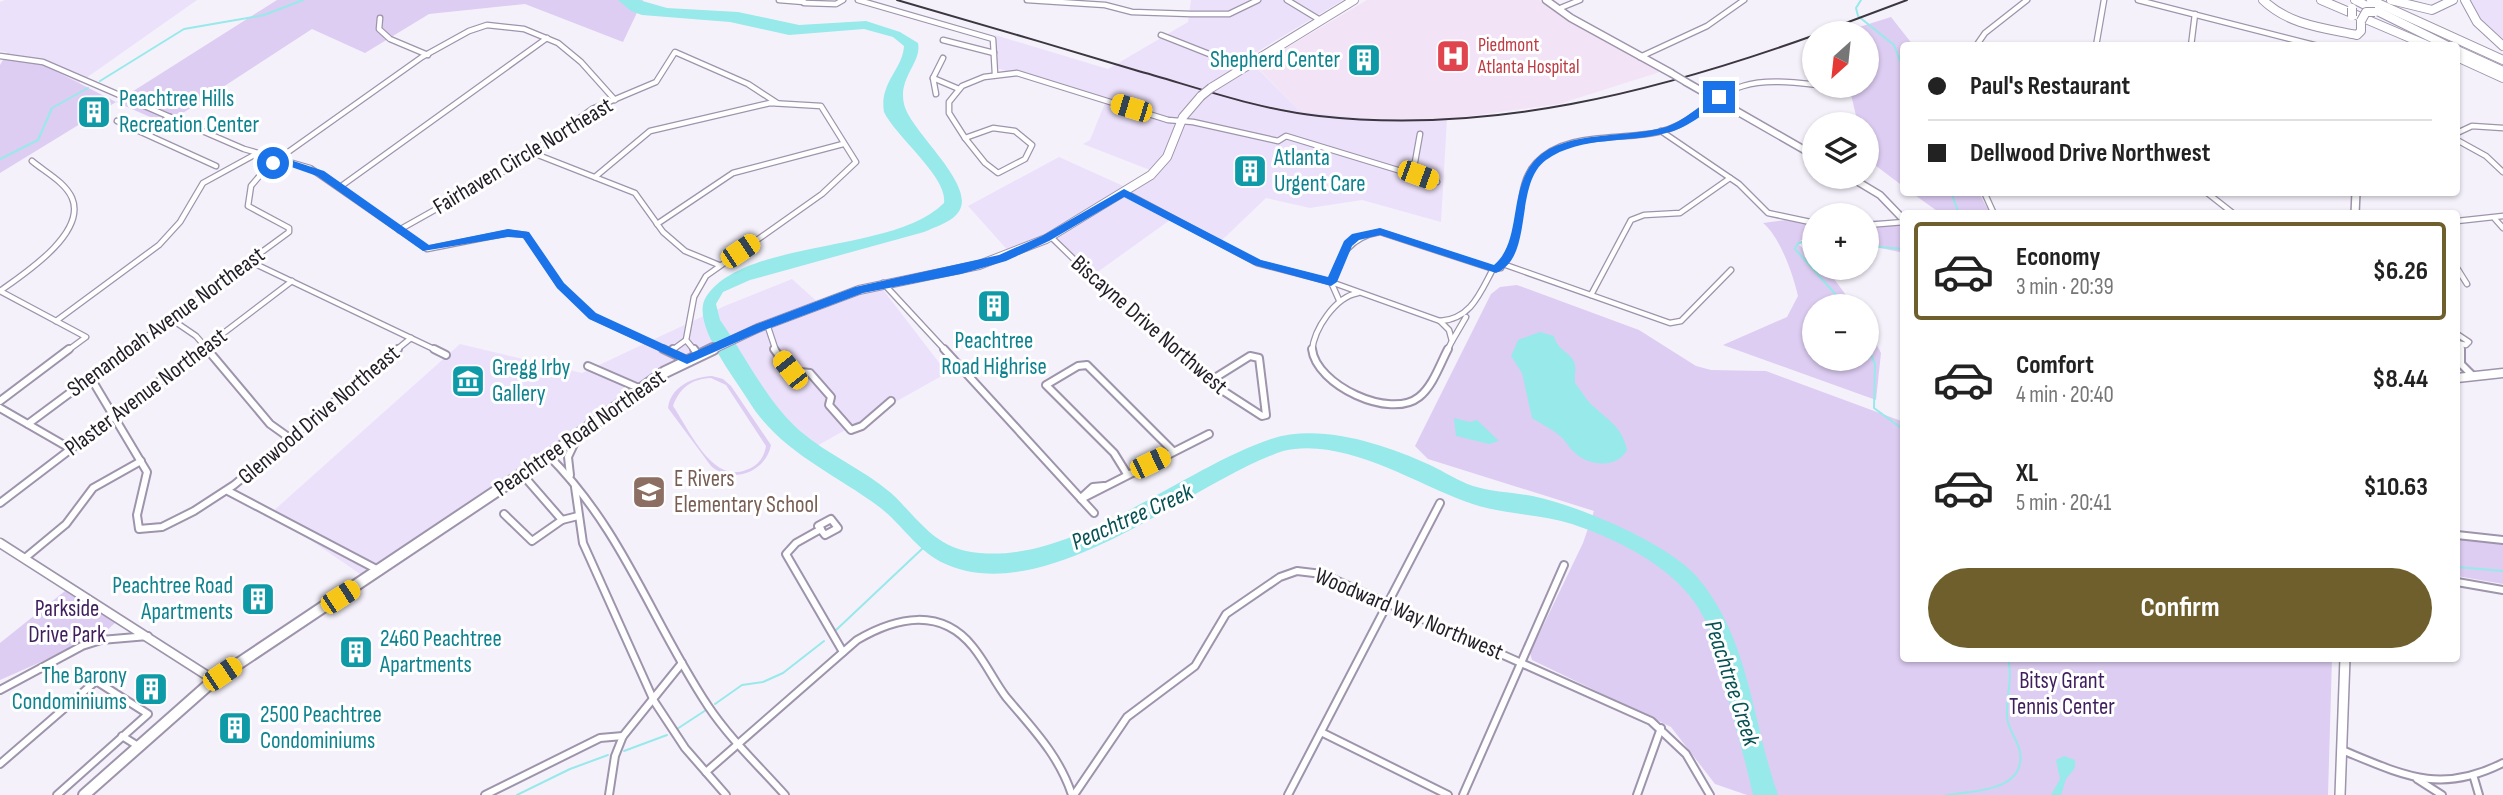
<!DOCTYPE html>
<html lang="en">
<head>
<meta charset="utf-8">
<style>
  :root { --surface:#fff; --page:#f6f6f6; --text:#222; --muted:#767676; --line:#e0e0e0; --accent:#6e5f2d }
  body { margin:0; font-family:"Sofia Sans Condensed",sans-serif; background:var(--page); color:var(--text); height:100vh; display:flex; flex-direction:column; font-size:26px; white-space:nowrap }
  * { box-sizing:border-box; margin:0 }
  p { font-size:23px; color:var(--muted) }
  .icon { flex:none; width:38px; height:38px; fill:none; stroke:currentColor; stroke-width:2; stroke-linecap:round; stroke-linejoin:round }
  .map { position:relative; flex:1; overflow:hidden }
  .panel { position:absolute; left:1900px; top:210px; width:560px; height:452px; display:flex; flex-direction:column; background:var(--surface); border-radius:7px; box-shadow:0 2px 5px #0004 }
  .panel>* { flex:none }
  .hud { position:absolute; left:1900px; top:42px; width:560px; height:154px; border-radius:7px; box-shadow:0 2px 5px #0004; display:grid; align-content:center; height:154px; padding:0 28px; background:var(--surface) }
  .needle { width:46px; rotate:207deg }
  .controls { position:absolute; left:1802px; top:21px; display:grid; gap:14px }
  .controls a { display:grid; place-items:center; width:77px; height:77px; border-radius:50%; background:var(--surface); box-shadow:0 2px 5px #0004; font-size:35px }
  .end { position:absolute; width:32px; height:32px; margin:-16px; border:9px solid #1a73e8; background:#fff; box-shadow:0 0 0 4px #fff }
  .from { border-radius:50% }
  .car { position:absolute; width:21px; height:42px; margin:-21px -10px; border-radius:9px; box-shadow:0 0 5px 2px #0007; background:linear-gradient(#f5c518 24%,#345 0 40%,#f5c518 0 76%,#345 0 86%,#f5c518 0) }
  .hud b { display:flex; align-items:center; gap:24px; height:66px; font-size:26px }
  .hud b+b { border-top:2px solid var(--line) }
  .hud i { width:18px; height:18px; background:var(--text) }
  ul { padding:12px 0 0; list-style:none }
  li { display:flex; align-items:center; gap:21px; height:98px; margin:0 14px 10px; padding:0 14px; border:4px solid transparent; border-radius:7px }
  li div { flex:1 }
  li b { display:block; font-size:26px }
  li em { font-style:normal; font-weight:700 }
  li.current { border-color:var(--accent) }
  li>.icon { width:63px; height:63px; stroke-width:1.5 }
  .action { display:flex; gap:14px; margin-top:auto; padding:14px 28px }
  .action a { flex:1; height:80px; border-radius:42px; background:var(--accent); color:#fff; font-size:28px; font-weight:700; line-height:80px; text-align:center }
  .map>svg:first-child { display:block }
  .built { fill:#ece1fa }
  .medical { fill:#f2e3f6 }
  .green { fill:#ddcdf2; fill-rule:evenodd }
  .water { fill:#97e9ea }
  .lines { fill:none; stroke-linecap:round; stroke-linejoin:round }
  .stream { stroke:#97e9ea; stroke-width:2 }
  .street-far1-casing { stroke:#9e94ab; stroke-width:7 }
  .street-casing { stroke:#9e94ab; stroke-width:10 }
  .secondary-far1-casing { stroke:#9e94ab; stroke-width:9 }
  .secondary-casing { stroke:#9e94ab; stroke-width:11 }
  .primary-far1-casing { stroke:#9e94ab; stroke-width:10 }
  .primary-casing { stroke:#9e94ab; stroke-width:12 }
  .highway-far1-casing { stroke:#9e94ab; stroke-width:10 }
  .highway-casing { stroke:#9e94ab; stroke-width:14 }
  .street-far1 { stroke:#fff; stroke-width:4.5 }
  .street { stroke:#fff; stroke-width:6 }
  .secondary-far1 { stroke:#fff; stroke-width:6 }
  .secondary { stroke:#fff; stroke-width:8 }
  .primary-far1 { stroke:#fff; stroke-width:7 }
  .primary { stroke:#fff; stroke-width:9 }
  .highway-far1 { stroke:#fff; stroke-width:8 }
  .highway { stroke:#fff; stroke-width:10 }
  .rail { stroke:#3b363f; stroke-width:2 }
  .secondary-bridge-casing { stroke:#9e94ab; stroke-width:9; stroke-linecap:butt }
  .highway-bridge-casing { stroke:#9e94ab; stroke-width:10; stroke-linecap:butt }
  .secondary-bridge { stroke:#fff; stroke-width:6 }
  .highway-bridge { stroke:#fff; stroke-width:8 }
  .route { fill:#1a73e8 }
  .labels { text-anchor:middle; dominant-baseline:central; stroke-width:6; stroke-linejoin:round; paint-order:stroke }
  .far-health-label { font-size:19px; fill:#be3a42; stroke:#fff; text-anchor:start }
  .culture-label { font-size:23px; fill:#0d838f; stroke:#fff; text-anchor:start }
  .street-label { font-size:23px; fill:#221d26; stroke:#fff }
  .education-label { font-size:23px; fill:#785e54; stroke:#fff; text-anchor:start }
  .park-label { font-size:23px; fill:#3f1e5d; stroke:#fff }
  .water-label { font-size:24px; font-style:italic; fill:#055153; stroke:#fff }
</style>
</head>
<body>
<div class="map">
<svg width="2503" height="795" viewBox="0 0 2503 795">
  <rect width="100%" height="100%" fill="#f5f1fb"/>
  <g class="built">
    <polygon points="5,0 197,0 79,83 32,59 0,51 0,2"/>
    <polygon points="1191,0 1343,0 1247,58 1300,111 1378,119 1447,119 1441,222 1362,200 1310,208 1266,198 1219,243 1170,220 1092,276 1047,239 1012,255 968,206 1059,157 1130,189 1155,172 1083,144 1090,140 1105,103 991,66 995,35 1108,69 1188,22"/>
    <polygon points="2464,0 2503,0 2503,43 2482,30"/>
    <polygon points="792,279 822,306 881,287 947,373 806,452 732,342 702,353 633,397 366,578 271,513 460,344 582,373 727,305"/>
  </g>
  <polygon class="medical" points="1367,0 1539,0 1660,72 1559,104 1447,119 1378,119 1300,111 1256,66"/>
  <g class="green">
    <polygon points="277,0 643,0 623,42 525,4 429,14 365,53 312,29 166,124 116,102 0,173 0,65 7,53 32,59 116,102"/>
    <polygon points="1891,17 1913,45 1904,46 1904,51 1900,51 1904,58 1904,187 1867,159 1867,124 1858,124 1849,86 1867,86 1867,33 1840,33"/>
    <polygon points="1912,193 1979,193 1990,213 1940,213"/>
    <path d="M1786,220H1815V239L1801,240L1799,245L1815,258V268H1826L1854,306H1815V359H1867V326L1881,353L1876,400L1723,345L1787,317L1798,296C1793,274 1780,237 1763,223Z"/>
    <polygon points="1867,220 1904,221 1904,253 1867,245"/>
    <polygon points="1517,285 1639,330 1696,366 1711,370 1766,371 1904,422 1904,658 2332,658 2328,795 1747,795 1715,784 1671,727 1532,660 1530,653 1583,543 1594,511 1428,459 1415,446 1491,294 1500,287"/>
    <path d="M712,376L723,379L731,386L771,445C766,472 732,485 711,466L668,408C671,386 693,377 712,376ZM711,378L726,385L766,446C764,458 758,466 746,470C712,484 689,429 673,406C680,387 692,379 711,378Z"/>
    <polygon points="2457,538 2503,544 2503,584 2457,576"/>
    <polygon points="65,591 116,622 102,635 0,680 0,643"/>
  </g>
  <g class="water">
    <path d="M618,0H639L667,8L738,12L799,25L866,21L900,32L918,43C922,63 898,77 904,104C910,132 981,188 957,214C949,223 935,227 924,232L750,280L723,292L716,304L720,320C746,357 767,402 800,431C828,455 863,469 891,493C915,515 932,544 966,551C1067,571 1178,470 1271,439C1321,423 1383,444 1430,465C1445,472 1458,481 1473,486C1495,493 1518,492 1541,498C1583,508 1671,545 1698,578C1750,640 1752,722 1778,795H1753C1747,767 1739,740 1732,713C1722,677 1717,634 1695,603C1668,564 1616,539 1572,524C1537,513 1499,515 1464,501C1411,481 1342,437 1283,451C1189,483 1044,613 941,562C915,548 901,523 878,506C832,472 779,451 748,400C734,377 690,322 706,297C744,238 894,254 944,203C948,177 895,136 884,112C879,83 903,69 904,46L893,37L864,29L789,35L730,22L642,15L631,11Z"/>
    <path d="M1540,332L1554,336C1557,350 1570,352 1574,362C1577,369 1574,374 1575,383C1581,390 1586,400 1593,406C1608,420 1623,428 1627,450C1617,469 1589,466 1575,453C1569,448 1566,441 1560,436C1552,429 1541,424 1532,418L1522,373L1511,356L1518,340Z"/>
    <polygon points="1454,418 1470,422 1477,420 1499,441 1489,444 1456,436"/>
    <polygon points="2064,756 2075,760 2075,768 2066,779 2061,795 2051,795 2060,779 2056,760"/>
  </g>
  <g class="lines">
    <g class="stream">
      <polyline points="1861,0 1856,8 1858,16 1894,45 1904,71"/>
      <polyline points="100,81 184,29 264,15 303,0"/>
      <polyline points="0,159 38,140 52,108 88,88"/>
      <polyline points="1951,192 1959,214"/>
      <polyline points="1815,237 1797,244 1795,249 1846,306"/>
      <polyline points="1867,246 1904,249"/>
      <polyline points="1867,345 1875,364 1874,408 1904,430"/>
      <polyline points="2457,567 2503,571"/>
      <polyline points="835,631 923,548"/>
      <polyline points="715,704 742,685 763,682 783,673 824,641"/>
      <polyline points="677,729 706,710"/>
      <polyline points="624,751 667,735"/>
      <polyline points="517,795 570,769 608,755"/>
      <path d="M1946,795C1972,791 2026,792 2020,752C2018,740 2008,730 2007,717C2006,696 2013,679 2008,658"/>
    </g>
    <g class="street-far1-casing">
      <g id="street-far1">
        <polyline points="779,0 804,2"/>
        <polyline points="858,0 993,39 995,74"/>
        <polyline points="1027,0 1105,5 1132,12 1191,14 1229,14 1258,0"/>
        <polyline points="1287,0 1320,20"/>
        <polyline points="2138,0 2318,46"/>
        <polyline points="804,3 836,4 843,0"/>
        <polyline points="1558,9 1580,0"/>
        <polyline points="380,18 379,29 390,39 428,55"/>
        <polyline points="1161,35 1242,67"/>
        <polyline points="943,40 994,53"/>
        <polyline points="1976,46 1985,33 2027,0"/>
        <polyline points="2096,46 2104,0"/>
        <polyline points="2191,46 2195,14"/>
        <polyline points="0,56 43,62 244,149 310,168 427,249 508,233 526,235 560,286 592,316 667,351"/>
        <polyline points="1640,57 1707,26 1744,0"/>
        <polyline points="933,78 959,89"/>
        <polyline points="936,94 933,78 943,58"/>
        <polyline points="117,121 216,166"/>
        <polygon points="993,128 1015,131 1032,145 1025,159 998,173 985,163 965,138"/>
        <polyline points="1661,131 1739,184 1768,213 1815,223"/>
        <polyline points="145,133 170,117"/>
        <polyline points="2457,133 2472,126 2503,128"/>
        <polyline points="965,138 949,113 949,102 962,86 984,77 1017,73 1168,120 1193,122 1278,141 1286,136 1437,182"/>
        <polyline points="2457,140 2486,156 2503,172"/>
        <polyline points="533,153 635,193 663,232 685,251 719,265"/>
        <polyline points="1413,173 1420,134"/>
        <polyline points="595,177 650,131 770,103 821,106 856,162 822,194 706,276 694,297 686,340 695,351"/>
        <polyline points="340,187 547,38"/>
        <path d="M1124,192L1257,263L1331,282L1440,321C1471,319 1480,293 1493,269"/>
        <polyline points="1984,192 1994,214"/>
        <polyline points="2206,192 2234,214"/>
        <polyline points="2495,219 2503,228"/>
        <polyline points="2457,221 2503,216"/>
        <polyline points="657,224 733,173 843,144"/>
        <polyline points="1867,225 1904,222"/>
        <polyline points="399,230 513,166 592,109 656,82 675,52 748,84 777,103"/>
        <polyline points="1050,236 1116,300 1149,324 1178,351"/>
        <polyline points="249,261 438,351"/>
        <polyline points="1503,264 1670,323 1681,321 1731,270"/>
        <polyline points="2457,268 2467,284"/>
        <path d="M1493,269L1501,268C1506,257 1513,245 1516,234C1523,210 1518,182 1536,163C1568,128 1629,143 1669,129C1696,120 1715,94 1743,86C1772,77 1809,85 1839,87"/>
        <polyline points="883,283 946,351"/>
        <polyline points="0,291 86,337 67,351"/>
        <path d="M0,291C24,274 87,233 72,198C65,182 45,172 32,161"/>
        <polyline points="1591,295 1631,220 1644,215 1680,213 1730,178"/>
        <path d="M1339,300L1331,282C1340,255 1350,237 1380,232L1493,269"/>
        <polyline points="171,319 196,336 209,351"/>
        <polyline points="56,321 159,245 180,222 203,183 256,154"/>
        <polyline points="1440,321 1449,330 1452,341 1447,351"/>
        <polyline points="767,324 776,351"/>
        <polyline points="2457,334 2469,342 2466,345 2457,343"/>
        <polyline points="1452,341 1466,317"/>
        <polyline points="2461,345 2461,351"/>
        <polyline points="127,351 289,232 289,228 248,206 251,186 267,167 422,57 469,31 487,25 524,29 558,43 581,62 615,100"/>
        <polyline points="200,351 292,281"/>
        <polyline points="395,351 411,338"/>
        <polyline points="671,351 686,340"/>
        <path d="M1312,351C1314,329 1335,297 1358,293"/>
      </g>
    </g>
    <g class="street-casing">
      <g id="street">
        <polyline points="207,349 270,424 291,439"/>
        <polyline points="434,349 446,355"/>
        <polyline points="663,349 686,360"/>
        <polyline points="694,349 698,355"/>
        <polyline points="774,349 790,371 810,373 831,397 829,405 851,430 862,426 891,401"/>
        <polyline points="944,349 1094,513"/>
        <polyline points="1176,349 1214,385 1262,416 1266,415 1259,358 1250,356 1210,381"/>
        <path d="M1312,349C1316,385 1390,420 1419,397C1433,386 1440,364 1448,349"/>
        <polyline points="2461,349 2461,364 2472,375"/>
        <polyline points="671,351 673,349"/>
        <polyline points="588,366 641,389"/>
        <polyline points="88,380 95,385 147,472 137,515 139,529 162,527 194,511 234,485 398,349"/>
        <polyline points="0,401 69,349"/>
        <polyline points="0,408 71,449"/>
        <polyline points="28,424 129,349"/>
        <path d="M549,456C624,532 651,620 708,706C730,739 759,766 785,795"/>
        <polyline points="522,474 562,520"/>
        <polyline points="1127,474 1114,453 1046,385 1078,366 1087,365 1173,451"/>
        <polyline points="570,475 568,457 575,442"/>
        <polyline points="575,487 583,543 654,701 685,748 726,795"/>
        <polyline points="228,491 380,571"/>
        <polyline points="1081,498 1093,487 1104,486"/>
        <polyline points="1081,499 1209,434"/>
        <polyline points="0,503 202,349"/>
        <polyline points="504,514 532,541 562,520 578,516"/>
        <polygon points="831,519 838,528 825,535 818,526"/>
        <polyline points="821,529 796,543 786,554 843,652"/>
        <polyline points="2457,535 2503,540"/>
        <polyline points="25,558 66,524 93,488 141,461"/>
        <polyline points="2457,582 2503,590"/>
        <polyline points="0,690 82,646 101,640 148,636"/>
        <polyline points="1321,732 1448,795"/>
        <polyline points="122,736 138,746"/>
        <path d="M2342,750C2403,775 2440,795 2503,763"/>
        <polyline points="0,764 96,681 148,714 57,795"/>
        <path d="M706,772L857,640C896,617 941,607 973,647C986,663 994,681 1006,697C1032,728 1059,755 1072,795"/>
        <polyline points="2474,778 2479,795"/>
        <polyline points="2417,779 2442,795"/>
        <polyline points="485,795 600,738 623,736"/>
        <polyline points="609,795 615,756 623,736 682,663"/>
        <polyline points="1074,795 1127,717 1195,666 1226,614 1280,577 1297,571 1322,574 1651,721 1686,754 1710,795"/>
        <polyline points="1288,795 1440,503"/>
        <polyline points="1463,795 1564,565"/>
        <polyline points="1637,795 1661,728"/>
      </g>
    </g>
    <g class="secondary-far1-casing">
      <g id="secondary-far1">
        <polyline points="1546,0 1571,18 1671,73"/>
        <polyline points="1686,82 1815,156"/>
        <polyline points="1850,177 1880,195 1904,220"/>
      </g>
    </g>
    <g class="secondary-casing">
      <g id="secondary">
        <polyline points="2457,378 2503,373"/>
        <polyline points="0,543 214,680"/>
      </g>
    </g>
    <g class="primary-far1-casing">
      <polyline id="primary-far1" points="2355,214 2356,192"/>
    </g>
    <g class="primary-casing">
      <polyline id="primary" points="2340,795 2345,658"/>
    </g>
    <g class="highway-far1-casing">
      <g id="highway-far1">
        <path d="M2263,0C2289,25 2323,28 2357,35L2361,31V21"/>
        <polyline points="2321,0 2429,46"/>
        <polyline points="2355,0 2448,46"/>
        <polyline points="2371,0 2503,60"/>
        <polyline points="2391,0 2432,10 2453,0"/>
        <polyline points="2465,0 2477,22 2503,46"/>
        <polyline points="2457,50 2503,71"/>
        <polyline points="2457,57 2503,78"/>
        <polyline points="1211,88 1354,0"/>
        <polyline points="709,351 758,328 859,290 979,265 1046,239 1151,175 1167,157 1183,117 1201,96"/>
      </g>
    </g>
    <g class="highway-casing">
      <polyline id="highway" points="84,795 214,680 549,456 665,372 713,349"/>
    </g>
    <use href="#street-far1" class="street-far1"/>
    <use href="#street" class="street"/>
    <use href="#secondary-far1" class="secondary-far1"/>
    <use href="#secondary" class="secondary"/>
    <use href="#primary-far1" class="primary-far1"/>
    <use href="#primary" class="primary"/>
    <use href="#highway-far1" class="highway-far1"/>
    <use href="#highway" class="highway"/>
    <g class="rail">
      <path d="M897,0C976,23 1056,46 1135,70C1196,87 1256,109 1319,116C1489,135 1656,92 1815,35"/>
      <polyline points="1819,33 1907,0"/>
    </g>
    <g class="secondary-bridge-casing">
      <polyline id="secondary-bridge" points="1671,73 1686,82"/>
    </g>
    <g class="highway-bridge-casing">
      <g id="highway-bridge">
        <polyline points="2352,8 2352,16"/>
        <polyline points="2361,21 2366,12 2375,12"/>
        <polyline points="1201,96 1211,88"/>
      </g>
    </g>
    <use href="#secondary-bridge" class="secondary-bridge"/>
    <use href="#highway-bridge" class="highway-bridge"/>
  </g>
  <path class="route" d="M1716,95L1724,97C1712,109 1687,128 1670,132C1630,144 1581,135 1546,160C1513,184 1535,257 1496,273L1380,235L1359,240L1352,246L1337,282L1331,286L1254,265L1124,197L1049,241L1006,261L961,274L863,293L762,331L687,364L589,319L557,288L523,238L508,237L423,251L317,176L280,163L273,167L268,163L278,156L324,171L429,245L508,229L529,232L564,283L596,313L687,355L754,325L855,287L999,255L1042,236L1124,189L1261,260L1328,277L1344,241L1352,234L1380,228L1494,265C1523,241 1507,187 1537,158C1565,130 1630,138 1666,127C1683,121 1701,105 1716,95Z"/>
  <defs>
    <g id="hospital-square" transform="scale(1.75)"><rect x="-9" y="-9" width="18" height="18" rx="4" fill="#e0444e" stroke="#fff"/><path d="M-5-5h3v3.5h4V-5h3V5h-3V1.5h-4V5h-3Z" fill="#fff"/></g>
    <g id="building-square" transform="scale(1.75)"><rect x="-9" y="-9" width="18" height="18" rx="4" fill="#0f9aa8" stroke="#fff"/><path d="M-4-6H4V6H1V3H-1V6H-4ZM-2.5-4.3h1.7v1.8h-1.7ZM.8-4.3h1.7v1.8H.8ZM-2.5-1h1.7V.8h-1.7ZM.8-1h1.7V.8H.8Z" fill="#fff"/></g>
    <g id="museum-square" transform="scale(1.75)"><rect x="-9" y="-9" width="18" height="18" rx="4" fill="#0f9aa8" stroke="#fff"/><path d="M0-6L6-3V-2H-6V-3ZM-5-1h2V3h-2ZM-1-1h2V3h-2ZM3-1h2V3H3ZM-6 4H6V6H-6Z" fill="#fff"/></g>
    <g id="school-square" transform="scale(1.75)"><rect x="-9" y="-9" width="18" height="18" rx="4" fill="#8d6e63" stroke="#fff"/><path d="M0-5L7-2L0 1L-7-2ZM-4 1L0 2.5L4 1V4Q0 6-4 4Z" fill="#fff"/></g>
  </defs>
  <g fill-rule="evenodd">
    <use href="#hospital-square" x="1453" y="56"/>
    <use href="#building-square" x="1364" y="60"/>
    <use href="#building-square" x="94" y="112"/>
    <use href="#building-square" x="1250" y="171"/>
    <use href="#building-square" x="994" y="306"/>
    <use href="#museum-square" x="468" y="381"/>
    <use href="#school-square" x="649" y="492"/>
    <use href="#building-square" x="258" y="599"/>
    <use href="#building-square" x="356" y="652"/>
    <use href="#building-square" x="151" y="689"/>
    <use href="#building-square" x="235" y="728"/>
  </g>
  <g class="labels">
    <g class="far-health-label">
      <text x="1478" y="45">Piedmont<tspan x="1478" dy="22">Atlanta Hospital</tspan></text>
    </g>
    <g class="culture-label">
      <text x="1340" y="60" text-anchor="end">Shepherd Center</text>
      <text x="119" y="99">Peachtree Hills<tspan x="119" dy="26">Recreation Center</tspan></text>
      <text x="1274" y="158">Atlanta<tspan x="1274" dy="26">Urgent Care</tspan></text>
      <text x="994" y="341" text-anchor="middle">Peachtree<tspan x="994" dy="26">Road Highrise</tspan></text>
      <text x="492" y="368">Gregg Irby<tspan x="492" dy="26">Gallery</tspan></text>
      <text x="233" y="586" text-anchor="end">Peachtree Road<tspan x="233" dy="26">Apartments</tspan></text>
      <text x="380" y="639">2460 Peachtree<tspan x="380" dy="26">Apartments</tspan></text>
      <text x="127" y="676" text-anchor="end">The Barony<tspan x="127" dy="26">Condominiums</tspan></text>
      <text x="260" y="715">2500 Peachtree<tspan x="260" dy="26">Condominiums</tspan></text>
    </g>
    <g class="street-label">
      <text transform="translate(523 156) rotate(-31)">Fairhaven Circle Northeast</text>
      <text transform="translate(166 322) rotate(-36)">Shenandoah Avenue Northeast</text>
      <text transform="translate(1149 325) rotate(41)">Biscayne Drive Northwest</text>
      <text transform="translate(146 392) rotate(-37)">Plaster Avenue Northeast</text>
      <text transform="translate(319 415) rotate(-40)">Glenwood Drive Northeast</text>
      <text transform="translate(580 433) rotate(-35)">Peachtree Road Northeast</text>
      <text transform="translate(1409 614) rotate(23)">Woodward Way Northwest</text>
    </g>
    <g class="education-label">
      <text x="674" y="479">E Rivers<tspan x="674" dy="26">Elementary School</tspan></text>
    </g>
    <g class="park-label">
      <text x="67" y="609">Parkside<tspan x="67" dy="26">Drive Park</tspan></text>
      <text x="2062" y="681">Bitsy Grant<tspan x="2062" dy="26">Tennis Center</tspan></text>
    </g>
    <g class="water-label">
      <text transform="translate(1132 517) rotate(-24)">Peachtree Creek</text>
      <text transform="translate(1732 683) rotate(72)">Peachtree Creek</text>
    </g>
  </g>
</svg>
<div class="controls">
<a><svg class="needle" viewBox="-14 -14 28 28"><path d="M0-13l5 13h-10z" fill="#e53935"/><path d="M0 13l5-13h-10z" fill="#767676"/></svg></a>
<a><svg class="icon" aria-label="layers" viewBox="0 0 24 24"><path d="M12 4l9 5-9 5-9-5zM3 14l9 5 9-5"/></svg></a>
<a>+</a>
<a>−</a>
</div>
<i class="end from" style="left:273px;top:163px"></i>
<i class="end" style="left:1719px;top:97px"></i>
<i class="car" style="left:1131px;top:108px;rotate:287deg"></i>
<i class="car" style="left:1418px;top:175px;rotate:110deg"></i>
<i class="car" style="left:740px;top:251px;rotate:56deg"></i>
<i class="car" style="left:790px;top:370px;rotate:322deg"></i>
<i class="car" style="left:1150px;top:463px;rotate:64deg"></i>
<i class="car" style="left:340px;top:597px;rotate:57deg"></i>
<i class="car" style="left:222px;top:674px;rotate:56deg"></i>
<div class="hud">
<b><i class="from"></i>Paul's Restaurant</b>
<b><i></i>Dellwood Drive Northwest</b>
</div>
<section class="panel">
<ul>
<li class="current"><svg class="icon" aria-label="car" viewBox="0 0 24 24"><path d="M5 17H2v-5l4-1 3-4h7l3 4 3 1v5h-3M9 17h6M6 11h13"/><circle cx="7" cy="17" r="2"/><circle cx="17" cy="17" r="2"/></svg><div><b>Economy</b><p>3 min · 20:39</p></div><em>$6.26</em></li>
<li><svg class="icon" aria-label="car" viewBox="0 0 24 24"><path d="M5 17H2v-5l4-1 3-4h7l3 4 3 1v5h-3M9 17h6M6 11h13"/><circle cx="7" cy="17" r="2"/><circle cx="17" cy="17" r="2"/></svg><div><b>Comfort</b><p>4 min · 20:40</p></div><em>$8.44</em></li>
<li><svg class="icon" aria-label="car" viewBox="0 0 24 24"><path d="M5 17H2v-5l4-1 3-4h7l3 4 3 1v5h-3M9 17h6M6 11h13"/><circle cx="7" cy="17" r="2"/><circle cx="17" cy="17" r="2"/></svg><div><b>XL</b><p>5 min · 20:41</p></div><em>$10.63</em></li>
</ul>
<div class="action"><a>Confirm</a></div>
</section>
</div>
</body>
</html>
